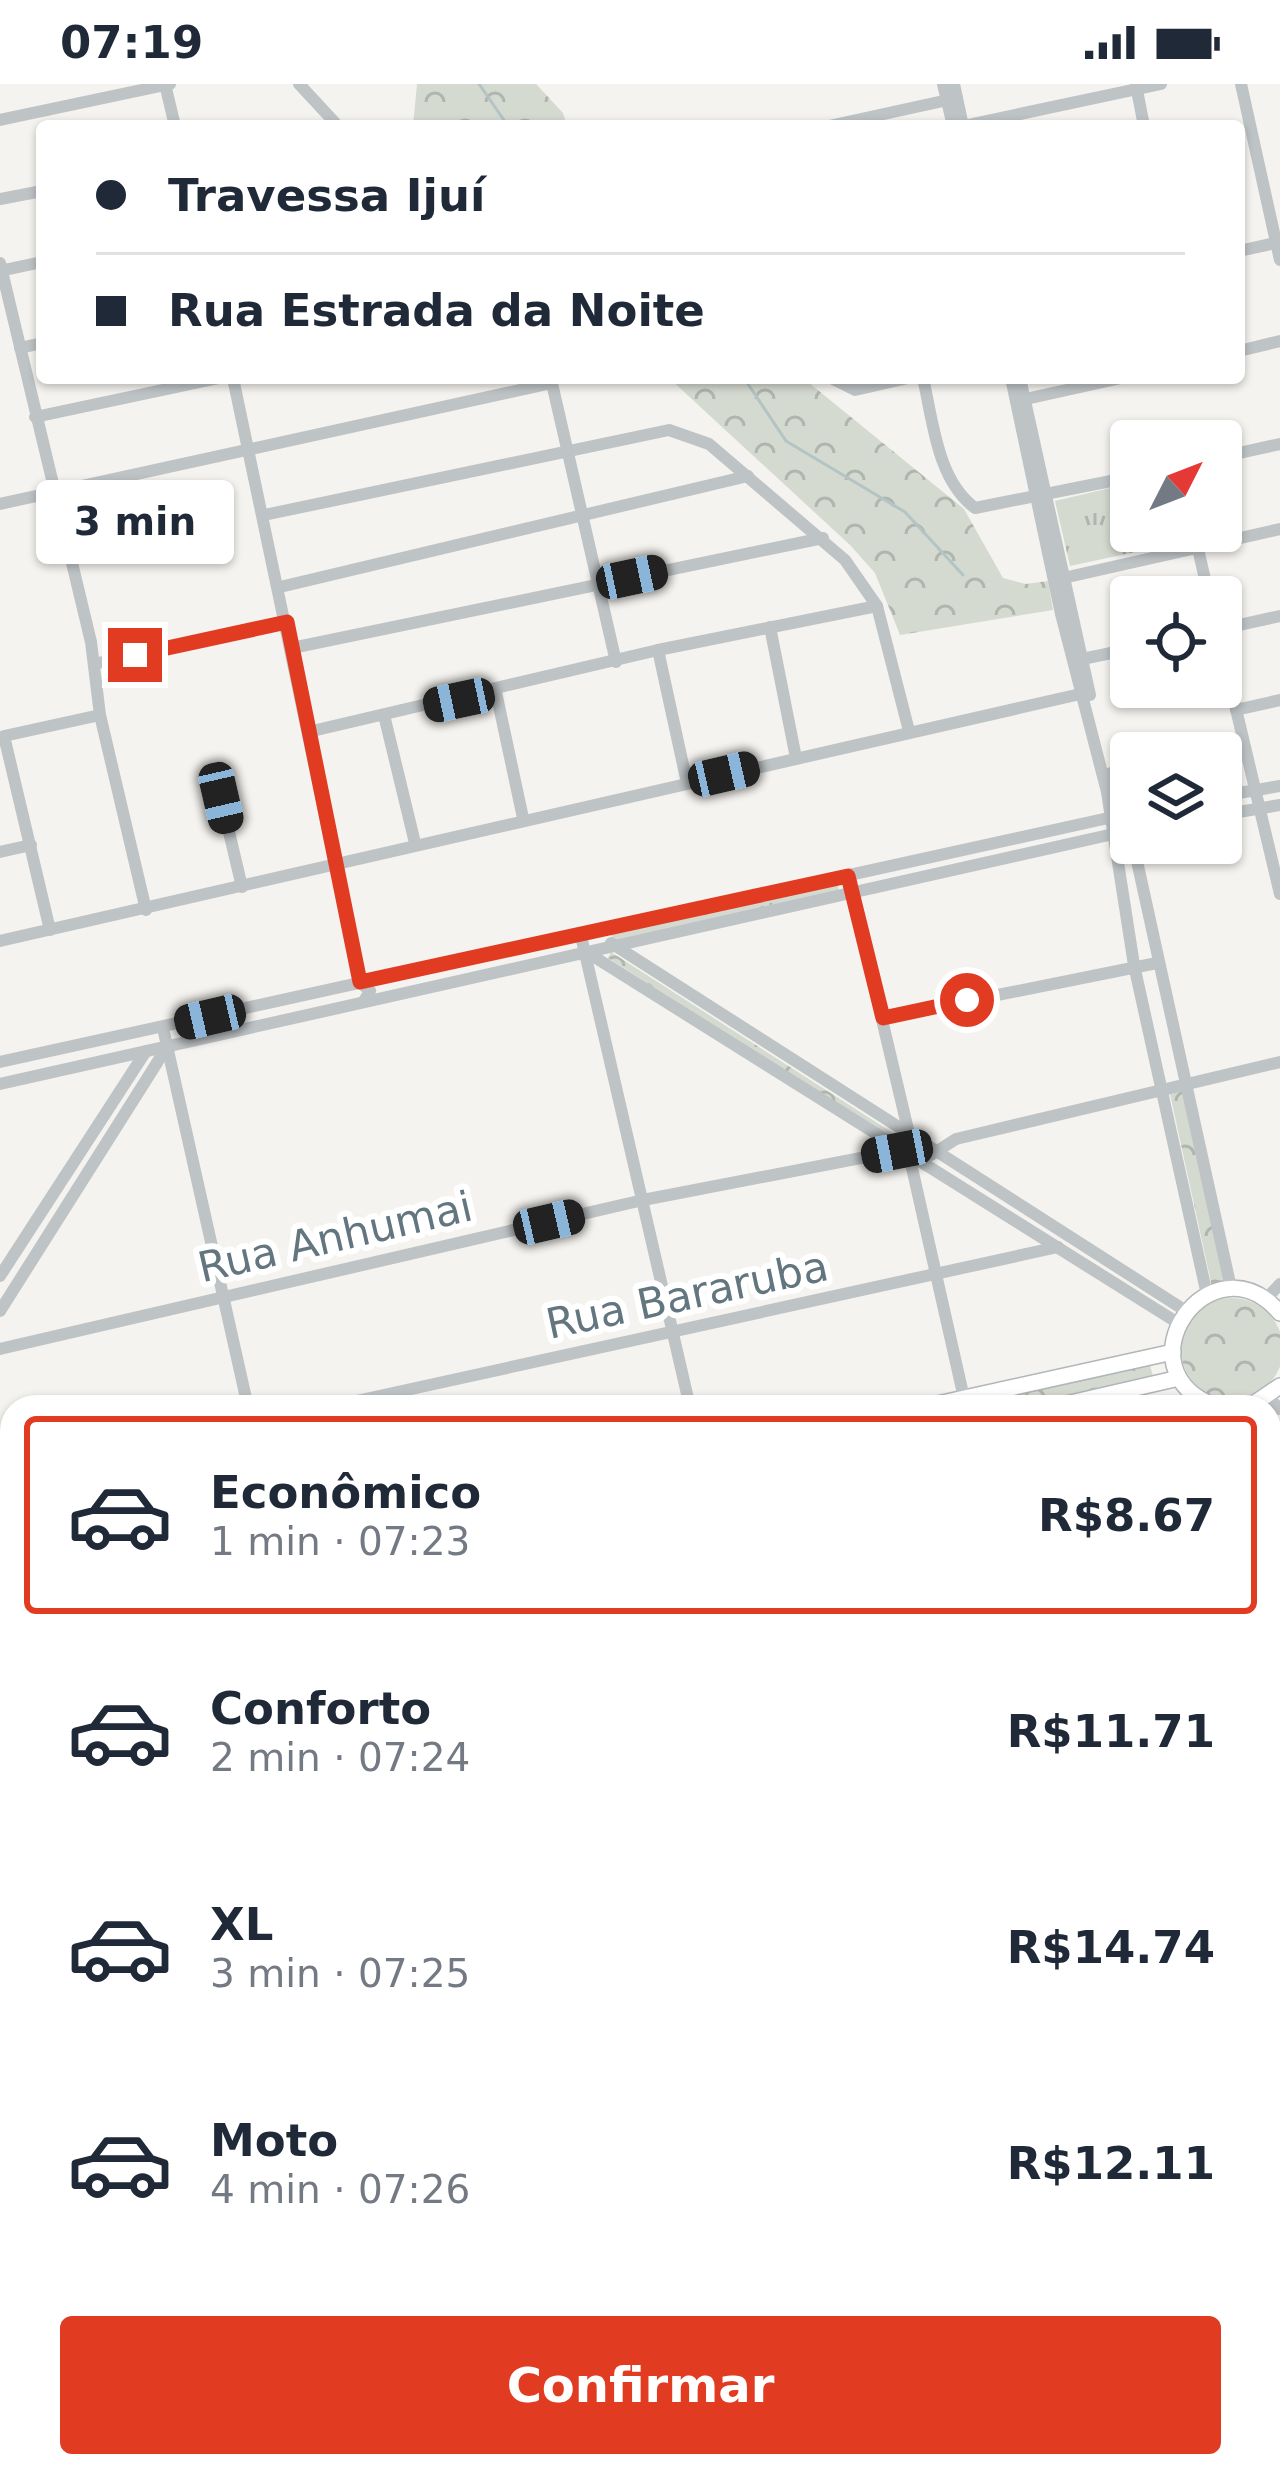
<!DOCTYPE html>
<html lang="pt">
<head>
<meta charset="utf-8">
<style>
  :root { --surface:#fff; --page:#f2f2f3; --text:#1f2937; --muted:#747a83; --line:#e0e1e3; --accent:#e13b22 }
  body { margin:0; font-family:"DejaVu Sans",sans-serif; background:var(--page); color:var(--text); height:100vh; display:flex; flex-direction:column; font-size:45px; white-space:nowrap }
  * { box-sizing:border-box; margin:0 }
  p { font-size:39px; color:var(--muted) }
  .icon { flex:none; width:66px; height:66px; fill:none; stroke:currentColor; stroke-width:2; stroke-linecap:round; stroke-linejoin:round }
  .map { position:relative; flex:1; overflow:hidden }
  .sheet { position:absolute; left:0px; top:1311px; width:1281px; height:1083px; display:flex; flex-direction:column; background:var(--surface); border-radius:36px 36px 0 0; box-shadow:0 3px 9px #0004 }
  .sheet>* { flex:none }
  .hud { position:absolute; left:36px; top:36px; width:1209px; height:264px; border-radius:12px; box-shadow:0 3px 9px #0004; display:grid; align-content:center; height:264px; padding:0 60px; background:var(--surface) }
  .needle { width:78px; rotate:48deg }
  .controls { position:absolute; left:1110px; top:336px; display:grid; gap:24px }
  .controls a { display:grid; place-items:center; width:132px; height:132px; border-radius:12px; background:var(--surface); box-shadow:0 3px 9px #0004; font-size:60px }
  .end { position:absolute; width:54px; height:54px; margin:-27px; border:15px solid #e13b22; background:#fff; box-shadow:0 0 0 6px #fff }
  .from { border-radius:50% }
  .bubble { position:absolute; height:84px; border-radius:12px; background:var(--surface); box-shadow:0 3px 9px #0004; font-size:39px; font-weight:700; line-height:84px; text-align:center }
  .car { position:absolute; width:36px; height:72px; margin:-36px -18px; border-radius:15px; box-shadow:0 0 9px 3px #0007; background:linear-gradient(#222 24%,#8ab4d8 0 40%,#222 0 76%,#8ab4d8 0 86%,#222 0) }
  .hud b { display:flex; align-items:center; gap:42px; height:114px; font-size:45px }
  .hud b+b { border-top:3px solid var(--line) }
  .hud i { width:30px; height:30px; background:var(--text) }
  ul { padding:21px 0 0; list-style:none }
  li { display:flex; align-items:center; gap:36px; height:198px; margin:0 24px 18px; padding:0 36px; border:6px solid transparent; border-radius:12px }
  li div { flex:1 }
  li b { display:block; font-size:45px }
  li em { font-style:normal; font-weight:700 }
  li.active { border-color:var(--accent) }
  li>.icon { width:108px; height:108px; stroke-width:1.5 }
  .action { display:flex; gap:24px; margin-top:auto; padding:24px 60px }
  .action a { flex:1; height:138px; border-radius:12px; background:var(--accent); color:#fff; font-size:48px; font-weight:700; line-height:138px; text-align:center }
  .status { display:flex; justify-content:space-between; align-items:center; height:84px; padding:0 60px; background:var(--surface); direction:ltr }
  .status svg { height:33px; fill:currentColor }
  .map>svg:first-child { display:block }
  .grass { fill:url(#grass-tufts) }
  .forest { fill:url(#forest-crowns) }
  .lines { fill:none; stroke-linecap:round; stroke-linejoin:round }
  .stream { stroke:#b4c3c5; stroke-width:3 }
  .major-casing { stroke:#b1b6b9; stroke-width:18 }
  .minor { stroke:#bec3c5; stroke-width:12 }
  .major { stroke:#fff; stroke-width:15 }
  .route { stroke:#e13b22; stroke-width:15 }
  .labels { text-anchor:middle; dominant-baseline:central; stroke-width:12; stroke-linejoin:round; paint-order:stroke }
  .street-label { font-size:42px; fill:#637680; stroke:#fff }
</style>
</head>
<body>
<div class="status"><b>07:19</b><svg viewBox="0 0 49 12"><path d="M0 12V9h3v3zM5 12V6h3v6zM10 12V3h3v9zM15 12V0h3v12zM26 1h20v11H26zM47 4h2v5h-2z"/></svg></div>
<div class="map">
<svg width="1280" height="2393" viewBox="0 0 1280 2393">
  <defs>
    <pattern id="grass-tufts" width="24" height="20" patternUnits="userSpaceOnUse" patternTransform="scale(3)"><rect width="24" height="20" fill="#d5dad0"/><path d="M3 7l-1-3M5 7V3M7 7l1-3M15 17l-1-3M17 17v-4M19 17l1-3" fill="none" stroke="#b0b5ae"/></pattern>
    <pattern id="forest-crowns" width="20" height="18" patternUnits="userSpaceOnUse" patternTransform="scale(3)"><rect width="20" height="18" fill="#d5dad0"/><path d="M2 6a3 3 0 1 1 6 0M12 15a3 3 0 1 1 6 0" fill="none" stroke="#b0b5ae"/></pattern>
  </defs>
  <rect width="100%" height="100%" fill="#f4f3ef"/>
  <g class="grass">
    <polygon points="1131,399 1131,447 1187,447 1187,457 1070,482 1055,417"/>
    <polygon points="837,799 839,806 614,856 611,851"/>
  </g>
  <g class="forest">
    <polygon points="417,0 536,0 563,29 567,42 413,42"/>
    <polygon points="669,294 803,294 964,425 1003,494 1026,500 1048,497 1053,526 900,551 875,489 850,461"/>
    <polygon points="611,868 893,1049 890,1054 608,874"/>
    <polygon points="1183,1007 1225,1200 1212,1203 1170,1010"/>
    <circle cx="1232" cy="1265" r="51"/>
    <polygon points="1150,1281 1153,1292 1010,1323 977,1323 976,1319"/>
  </g>
  <g class="lines">
    <g class="stream">
      <polyline points="479,0 508,42"/>
      <polyline points="744,294 786,357 905,428 963,491"/>
    </g>
    <g class="major-casing">
      <g id="major">
        <polyline points="924,1323 1173,1268"/>
        <polyline points="1053,1323 1179,1294"/>
        <path d="M1217,1323C1115,1286 1211,1149 1280,1229"/>
        <polyline points="1249,1323 1280,1302"/>
        <polyline points="1269,1388 1280,1436"/>
        <polyline points="1269,1491 1280,1541"/>
        <polyline points="0,1525 12,1523"/>
        <polyline points="0,1555 12,1552"/>
      </g>
    </g>
    <g class="minor">
      <polyline points="165,0 175,42"/>
      <polyline points="299,0 338,42"/>
      <polyline points="943,0 953,42"/>
      <polyline points="954,0 963,42"/>
      <polyline points="1241,0 1280,176"/>
      <polyline points="1136,1 1144,42"/>
      <polyline points="0,36 170,0"/>
      <polyline points="829,42 957,14"/>
      <polyline points="963,42 1161,0"/>
      <polyline points="0,115 42,107"/>
      <polyline points="1239,167 1280,158"/>
      <polyline points="0,179 91,558 100,631 146,826"/>
      <polyline points="0,187 42,178"/>
      <polyline points="20,264 42,259"/>
      <polyline points="1239,267 1280,257"/>
      <polyline points="233,294 360,898 370,907 364,917"/>
      <polyline points="831,294 855,306 908,294"/>
      <path d="M923,294C933,337 937,396 975,424L1131,393"/>
      <polyline points="1011,294 1061,530 1107,708 1134,881 1207,1211"/>
      <polyline points="1020,294 1090,611"/>
      <polyline points="551,295 616,578"/>
      <polyline points="1017,317 1121,294"/>
      <polyline points="35,333 219,294"/>
      <polyline points="1221,373 1280,360"/>
      <polyline points="0,420 552,299"/>
      <polyline points="264,431 669,346 709,360 845,476 877,522 909,647"/>
      <polyline points="1194,447 1209,513"/>
      <polyline points="1059,495 1280,445"/>
      <polyline points="280,503 748,392"/>
      <polyline points="770,543 796,674"/>
      <polyline points="1221,545 1280,532"/>
      <polyline points="1221,562 1280,810"/>
      <polyline points="292,564 823,454"/>
      <polyline points="658,566 687,699"/>
      <polyline points="1082,575 1131,565"/>
      <polyline points="94,580 287,537"/>
      <polyline points="496,608 523,734"/>
      <polyline points="1236,626 1280,616"/>
      <polyline points="384,631 415,759"/>
      <polyline points="308,648 658,566 877,522"/>
      <polyline points="1111,689 1126,738"/>
      <polyline points="1221,712 1280,702"/>
      <polyline points="221,714 242,803"/>
      <polyline points="1221,731 1280,721"/>
      <polyline points="1133,759 1231,1204"/>
      <polyline points="0,768 31,761"/>
      <polyline points="50,846 4,652 100,631"/>
      <polyline points="581,852 690,1323"/>
      <polyline points="0,857 1089,608"/>
      <polyline points="611,859 1186,1227"/>
      <polyline points="588,869 1178,1239"/>
      <polyline points="883,934 1157,879"/>
      <polyline points="163,944 248,1323"/>
      <polyline points="0,978 1131,729"/>
      <polyline points="0,1000 1131,746"/>
      <polyline points="931,1071 956,1055 1280,978"/>
      <polyline points="910,1075 966,1323"/>
      <polyline points="0,1192 146,967"/>
      <polyline points="1266,1215 1280,1200"/>
      <polyline points="0,1227 167,963"/>
      <polyline points="0,1265 643,1116 897,1067 910,1054 848,792"/>
      <polyline points="1268,1314 1280,1325"/>
      <polyline points="329,1323 1058,1163"/>
      <polyline points="0,1397 12,1394"/>
      <polyline points="0,1453 12,1508"/>
      <polyline points="0,1690 12,1687"/>
      <polyline points="1269,1728 1280,1725"/>
      <polyline points="1269,1747 1280,1745"/>
      <polyline points="0,1823 12,1821"/>
      <polyline points="1269,1826 1280,1824"/>
      <polyline points="1269,1846 1280,1844"/>
      <polyline points="0,1964 12,1961"/>
      <polyline points="1269,1991 1280,1988"/>
      <polyline points="0,2009 12,2007"/>
      <polyline points="0,2026 12,2025"/>
      <polyline points="0,2055 12,2109"/>
      <polyline points="1269,2118 1280,2167"/>
      <polyline points="0,2128 12,2125"/>
      <polyline points="1269,2246 1280,2253"/>
      <polyline points="0,2253 12,2305"/>
      <polyline points="1269,2317 1280,2300"/>
      <polyline points="30,2382 33,2393"/>
      <polyline points="529,2382 532,2393"/>
      <polyline points="666,2382 668,2393"/>
      <polyline points="690,2382 693,2393"/>
      <polyline points="833,2382 835,2393"/>
      <polyline points="935,2382 952,2393"/>
      <polyline points="1181,2382 1198,2393"/>
      <polyline points="1229,2382 1246,2393"/>
      <polyline points="157,2393 164,2382"/>
      <polyline points="315,2393 322,2382"/>
      <polyline points="346,2393 353,2382"/>
      <polyline points="508,2393 515,2382"/>
    </g>
    <use href="#major" class="major"/>
  </g>
  <g class="lines">
    <polyline class="route" points="135,571 287,538 360,898 848,792 883,934 967,916"/>
  </g>
  <g class="labels">
    <g class="street-label">
      <text transform="translate(335 1153) rotate(-13)">Rua Anhumai</text>
      <text transform="translate(687 1211) rotate(-12)">Rua Bararuba</text>
    </g>
  </g>
</svg>
<div class="controls">
<a><svg class="needle" viewBox="-14 -14 28 28"><path d="M0-13l5 13h-10z" fill="#e53935"/><path d="M0 13l5-13h-10z" fill="#747a83"/></svg></a>
<a><svg class="icon" aria-label="locate" viewBox="0 0 24 24"><circle cx="12" cy="12" r="6"/><path d="M12 2v4M12 18v4M2 12h4M18 12h4"/></svg></a>
<a><svg class="icon" aria-label="layers" viewBox="0 0 24 24"><path d="M12 4l9 5-9 5-9-5zM3 14l9 5 9-5"/></svg></a>
</div>
<i class="end from" style="left:967px;top:916px"></i>
<i class="end" style="left:135px;top:571px"></i>
<div class="bubble" style="left:36px;top:396px;width:198px">3 min</div>
<i class="car" style="left:632px;top:493px;rotate:78deg"></i>
<i class="car" style="left:459px;top:616px;rotate:258deg"></i>
<i class="car" style="left:724px;top:690px;rotate:77deg"></i>
<i class="car" style="left:221px;top:714px;rotate:167deg"></i>
<i class="car" style="left:210px;top:933px;rotate:257deg"></i>
<i class="car" style="left:897px;top:1067px;rotate:259deg"></i>
<i class="car" style="left:549px;top:1138px;rotate:77deg"></i>
<div class="hud">
<b><i class="from"></i>Travessa Ijuí</b>
<b><i></i>Rua Estrada da Noite</b>
</div>
<section class="sheet">
<ul>
<li class="active"><svg class="icon" aria-label="car" viewBox="0 0 24 24"><path d="M5 17H2v-5l4-1 3-4h7l3 4 3 1v5h-3M9 17h6M6 11h13"/><circle cx="7" cy="17" r="2"/><circle cx="17" cy="17" r="2"/></svg><div><b>Econômico</b><p>1 min · 07:23</p></div><em>R$8.67</em></li>
<li><svg class="icon" aria-label="car" viewBox="0 0 24 24"><path d="M5 17H2v-5l4-1 3-4h7l3 4 3 1v5h-3M9 17h6M6 11h13"/><circle cx="7" cy="17" r="2"/><circle cx="17" cy="17" r="2"/></svg><div><b>Conforto</b><p>2 min · 07:24</p></div><em>R$11.71</em></li>
<li><svg class="icon" aria-label="car" viewBox="0 0 24 24"><path d="M5 17H2v-5l4-1 3-4h7l3 4 3 1v5h-3M9 17h6M6 11h13"/><circle cx="7" cy="17" r="2"/><circle cx="17" cy="17" r="2"/></svg><div><b>XL</b><p>3 min · 07:25</p></div><em>R$14.74</em></li>
<li><svg class="icon" aria-label="car" viewBox="0 0 24 24"><path d="M5 17H2v-5l4-1 3-4h7l3 4 3 1v5h-3M9 17h6M6 11h13"/><circle cx="7" cy="17" r="2"/><circle cx="17" cy="17" r="2"/></svg><div><b>Moto</b><p>4 min · 07:26</p></div><em>R$12.11</em></li>
</ul>
<div class="action"><a>Confirmar</a></div>
</section>
</div>
</body>
</html>
